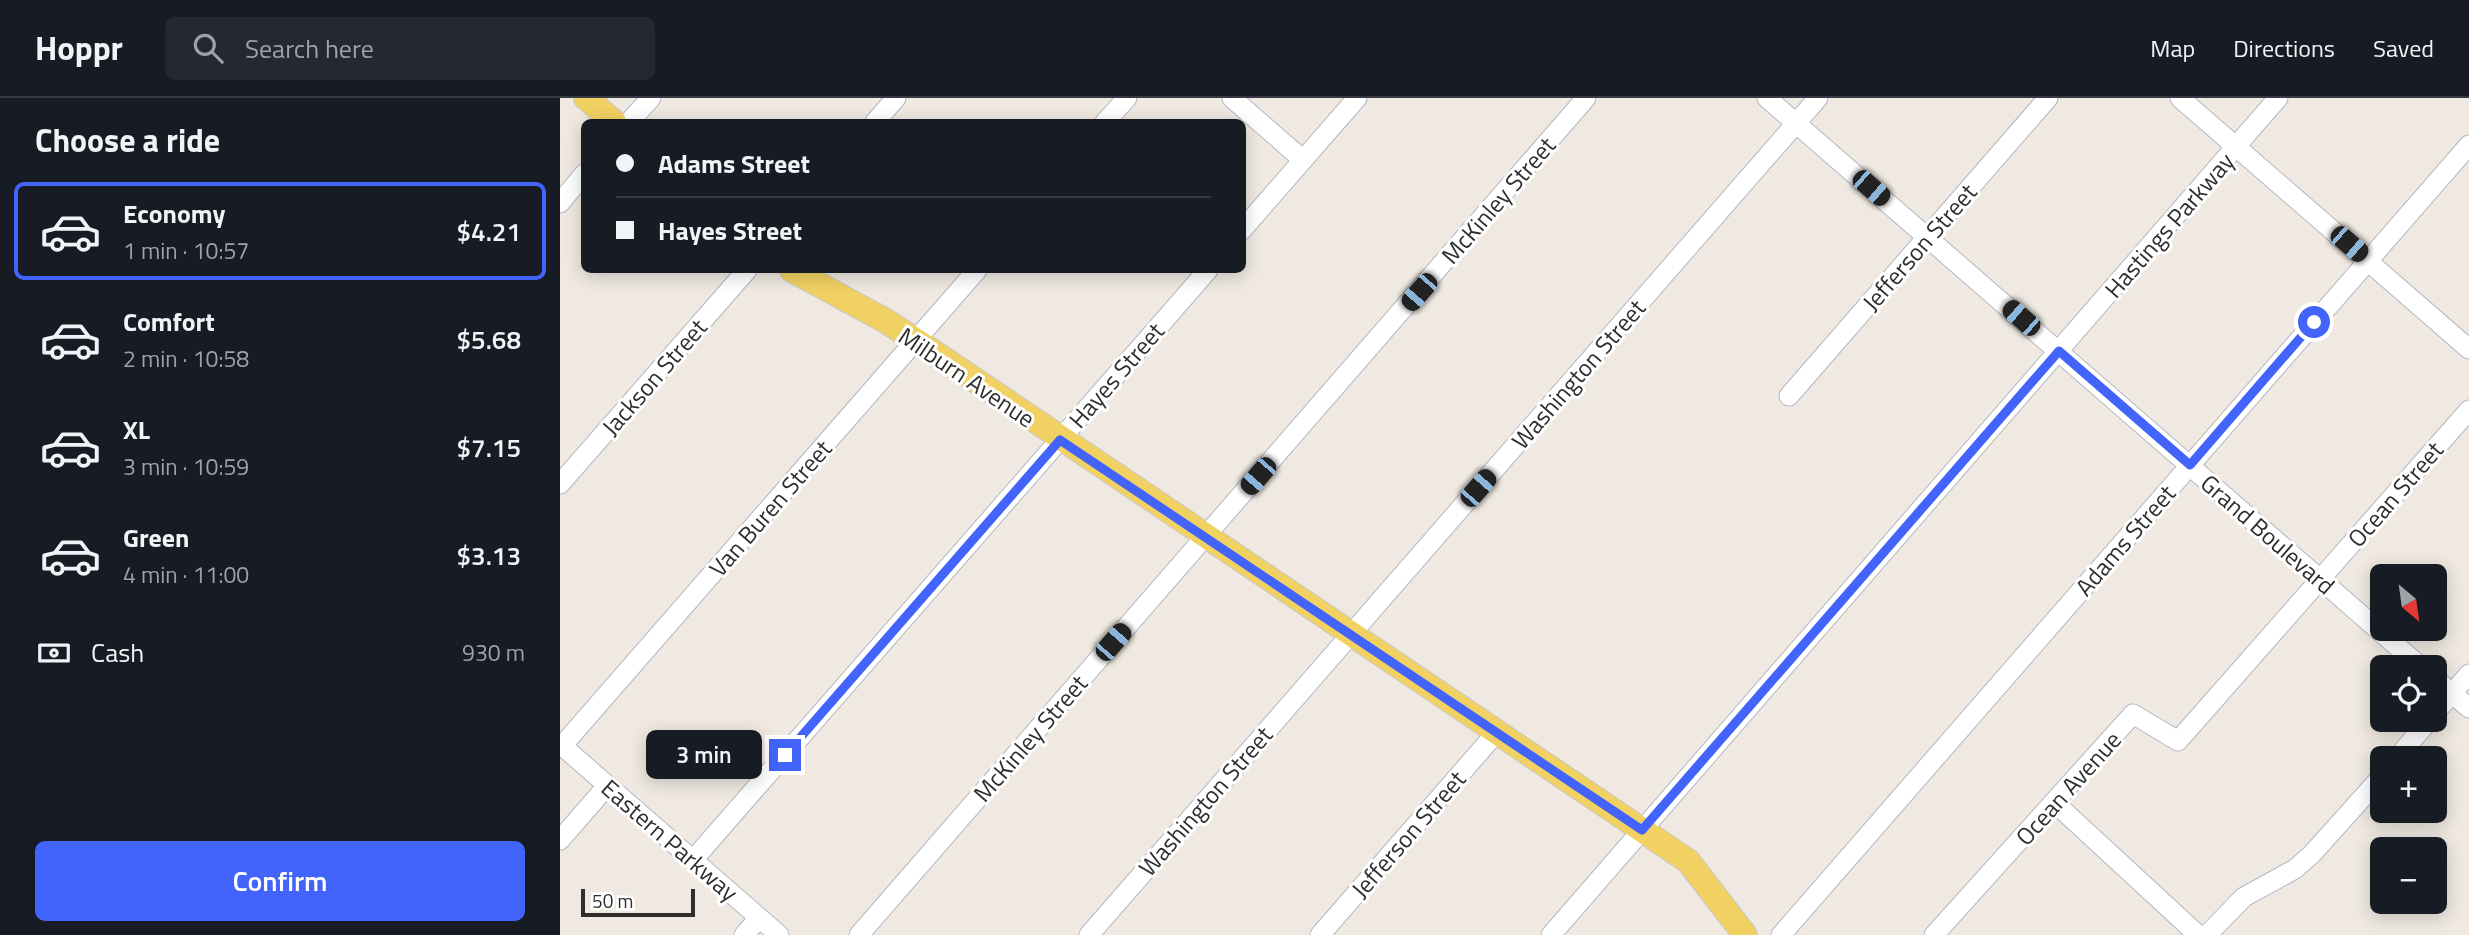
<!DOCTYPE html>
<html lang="en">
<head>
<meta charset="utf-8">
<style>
  :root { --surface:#171b24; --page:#242831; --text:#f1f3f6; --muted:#9ea1a6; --line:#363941; --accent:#4264fb }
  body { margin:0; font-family:"Titillium Web",sans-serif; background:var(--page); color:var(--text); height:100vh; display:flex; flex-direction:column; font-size:26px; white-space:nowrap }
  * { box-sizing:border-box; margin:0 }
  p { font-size:23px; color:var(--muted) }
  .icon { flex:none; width:38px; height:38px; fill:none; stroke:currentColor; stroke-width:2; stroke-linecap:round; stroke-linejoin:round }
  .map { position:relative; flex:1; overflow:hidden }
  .drawer { display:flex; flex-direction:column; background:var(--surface); width:560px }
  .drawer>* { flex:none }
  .banner { position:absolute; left:21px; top:21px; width:665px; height:154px; border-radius:10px; box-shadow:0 4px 18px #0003; display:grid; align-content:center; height:154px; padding:0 35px; background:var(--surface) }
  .needle { width:46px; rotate:151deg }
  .tools { position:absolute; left:1810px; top:466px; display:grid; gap:14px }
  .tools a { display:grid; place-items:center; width:77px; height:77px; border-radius:10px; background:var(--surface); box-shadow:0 4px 18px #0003; font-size:35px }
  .scale { position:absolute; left:21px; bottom:18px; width:114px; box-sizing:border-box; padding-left:7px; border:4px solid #2e2e2e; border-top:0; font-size:19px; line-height:24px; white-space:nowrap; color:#2e2e2e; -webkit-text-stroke:5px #fff; paint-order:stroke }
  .end { position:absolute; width:32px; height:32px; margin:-16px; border:9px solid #4264fb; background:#fff; box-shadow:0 0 0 4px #fff }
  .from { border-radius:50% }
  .bubble { position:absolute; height:49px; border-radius:10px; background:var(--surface); box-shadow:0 4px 18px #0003; font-size:23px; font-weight:600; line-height:49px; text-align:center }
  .car { position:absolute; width:21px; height:42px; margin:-21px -10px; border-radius:9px; box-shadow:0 0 5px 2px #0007; background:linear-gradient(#222 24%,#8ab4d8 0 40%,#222 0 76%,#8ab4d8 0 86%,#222 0) }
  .banner b { display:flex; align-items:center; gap:24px; height:66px; font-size:26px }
  .banner b+b { border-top:2px solid var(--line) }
  .banner i { width:18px; height:18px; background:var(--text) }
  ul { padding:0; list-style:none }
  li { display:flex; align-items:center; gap:21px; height:98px; margin:0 14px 10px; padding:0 21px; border:4px solid transparent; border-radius:10px }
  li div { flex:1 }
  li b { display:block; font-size:26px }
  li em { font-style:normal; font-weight:600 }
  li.current { border-color:var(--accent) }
  li>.icon { width:63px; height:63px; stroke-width:1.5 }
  h2 { padding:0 35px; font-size:32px; line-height:84px }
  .pay { display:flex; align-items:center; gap:18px; height:77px; padding:0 35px; font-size:26px }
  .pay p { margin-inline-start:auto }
  .cta { display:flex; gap:14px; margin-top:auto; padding:14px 35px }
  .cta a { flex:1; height:80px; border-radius:10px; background:var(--accent); color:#fff; font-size:28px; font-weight:600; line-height:80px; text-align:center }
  header { display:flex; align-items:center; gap:42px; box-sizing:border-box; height:98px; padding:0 35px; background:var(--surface); border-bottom:2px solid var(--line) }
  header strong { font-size:33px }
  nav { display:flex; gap:38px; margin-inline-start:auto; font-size:24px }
  .search { width:490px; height:63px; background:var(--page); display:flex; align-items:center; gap:18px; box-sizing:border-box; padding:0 24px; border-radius:10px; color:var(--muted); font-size:26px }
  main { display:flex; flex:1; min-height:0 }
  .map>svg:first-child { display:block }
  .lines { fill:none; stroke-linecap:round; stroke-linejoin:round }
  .minor-casing { stroke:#b4b7c1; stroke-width:21 }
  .major-casing { stroke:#c9c9c9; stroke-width:26 }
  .minor { stroke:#fff; stroke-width:19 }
  .major { stroke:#f2d163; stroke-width:24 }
  .route { stroke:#4264fb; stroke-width:9 }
  .labels { text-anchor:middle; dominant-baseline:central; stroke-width:6; stroke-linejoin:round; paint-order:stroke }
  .street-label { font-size:24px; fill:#2e2e2e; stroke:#fff }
</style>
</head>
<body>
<header>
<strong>Hoppr</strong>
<div class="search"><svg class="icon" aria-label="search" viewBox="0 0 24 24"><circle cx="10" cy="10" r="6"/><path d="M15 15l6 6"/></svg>Search here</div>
<nav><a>Map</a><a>Directions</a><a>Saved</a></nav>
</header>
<main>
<section class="drawer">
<h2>Choose a ride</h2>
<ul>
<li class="current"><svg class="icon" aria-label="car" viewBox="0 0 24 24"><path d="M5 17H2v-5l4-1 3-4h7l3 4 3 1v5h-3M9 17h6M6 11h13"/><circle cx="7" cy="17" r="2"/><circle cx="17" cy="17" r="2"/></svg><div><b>Economy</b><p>1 min · 10:57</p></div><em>$4.21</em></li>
<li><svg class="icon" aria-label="car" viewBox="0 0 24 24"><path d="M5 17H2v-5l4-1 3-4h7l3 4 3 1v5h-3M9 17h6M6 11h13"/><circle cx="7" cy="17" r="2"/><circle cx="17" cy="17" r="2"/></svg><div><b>Comfort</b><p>2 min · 10:58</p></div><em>$5.68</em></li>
<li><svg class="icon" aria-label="car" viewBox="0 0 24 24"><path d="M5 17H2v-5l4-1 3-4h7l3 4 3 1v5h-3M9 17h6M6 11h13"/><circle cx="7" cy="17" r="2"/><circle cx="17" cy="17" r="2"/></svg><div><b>XL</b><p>3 min · 10:59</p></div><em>$7.15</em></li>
<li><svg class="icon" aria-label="car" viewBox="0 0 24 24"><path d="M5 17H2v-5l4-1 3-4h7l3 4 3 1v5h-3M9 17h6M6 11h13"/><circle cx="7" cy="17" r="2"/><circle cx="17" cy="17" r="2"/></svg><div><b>Green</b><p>4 min · 11:00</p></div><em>$3.13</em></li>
</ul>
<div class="pay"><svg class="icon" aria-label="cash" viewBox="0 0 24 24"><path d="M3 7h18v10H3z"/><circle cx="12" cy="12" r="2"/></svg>Cash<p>930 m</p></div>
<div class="cta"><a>Confirm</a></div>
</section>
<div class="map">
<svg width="1909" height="837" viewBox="0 0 1909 837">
  <rect width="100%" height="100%" fill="#efe9e1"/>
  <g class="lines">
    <g class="minor-casing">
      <g id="minor">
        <polyline points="672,0 743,62"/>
        <polyline points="1207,0 1861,569"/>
        <polyline points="1620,0 1909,251"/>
        <polyline points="69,24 91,0"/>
        <polyline points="315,24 336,0"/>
        <polyline points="545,24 567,0"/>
        <polyline points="0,105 24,76"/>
        <polyline points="682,132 797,0"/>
        <polyline points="1229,298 1488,0"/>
        <polyline points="0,386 187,172"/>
        <polyline points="1874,580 1909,610"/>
        <polyline points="1874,616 1909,576"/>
        <polyline points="0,646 219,837"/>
        <polyline points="2,648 417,172"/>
        <polyline points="1837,660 1870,621"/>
        <polyline points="1495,705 1638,837"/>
        <polyline points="0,742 47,688"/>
        <polyline points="133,762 648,172"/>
        <polyline points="184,837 199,820"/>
        <polyline points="299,837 1026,0"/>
        <polyline points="529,837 1258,0"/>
        <polyline points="760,837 936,635"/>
        <polyline points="991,837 1718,0"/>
        <polyline points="1221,837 1909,47"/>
        <polyline points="1374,837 1573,616 1618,643 1909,312"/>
        <polyline points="1647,837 1684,799 1735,771 1752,756 1822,678"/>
      </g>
    </g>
    <g class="major-casing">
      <g id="major">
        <polyline points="26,0 54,24"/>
        <polyline points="232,172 326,223 375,255 1128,763 1185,837"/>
      </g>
    </g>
    <use href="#minor" class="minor"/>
    <use href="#major" class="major"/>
  </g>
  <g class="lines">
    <polyline class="route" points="225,657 500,342 1082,732 1499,253 1630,367 1754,224"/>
  </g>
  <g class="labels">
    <g class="street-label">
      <text transform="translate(938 102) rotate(-49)">McKinley Street</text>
      <text transform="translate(1609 127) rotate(-49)">Hastings Parkway</text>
      <text transform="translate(1359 149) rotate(-49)">Jefferson Street</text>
      <text transform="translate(1018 276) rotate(-49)">Washington Street</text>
      <text transform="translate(556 277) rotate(-49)">Hayes Street</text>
      <text transform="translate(94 279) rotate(-49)">Jackson Street</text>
      <text transform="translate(407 279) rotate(34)">Milburn Avenue</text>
      <text transform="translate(1835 396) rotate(-49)">Ocean Street</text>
      <text transform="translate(210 410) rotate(-49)">Van Buren Street</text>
      <text transform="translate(1708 436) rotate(41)">Grand Boulevard</text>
      <text transform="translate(1565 442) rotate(-49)">Adams Street</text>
      <text transform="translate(470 640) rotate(-49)">McKinley Street</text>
      <text transform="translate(1508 690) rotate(-48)">Ocean Avenue</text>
      <text transform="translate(645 703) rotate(-49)">Washington Street</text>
      <text transform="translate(848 736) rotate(-49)">Jefferson Street</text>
      <text transform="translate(110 742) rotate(41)">Eastern Parkway</text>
    </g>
  </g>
</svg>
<div class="tools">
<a><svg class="needle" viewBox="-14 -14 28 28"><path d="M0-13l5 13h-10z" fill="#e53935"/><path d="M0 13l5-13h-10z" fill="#9ea1a6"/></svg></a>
<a><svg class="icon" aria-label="locate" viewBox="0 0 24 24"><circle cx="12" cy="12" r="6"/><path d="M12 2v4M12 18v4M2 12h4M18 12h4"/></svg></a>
<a>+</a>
<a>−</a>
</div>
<div class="scale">50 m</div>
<i class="end from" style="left:1754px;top:224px"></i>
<i class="end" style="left:225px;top:657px"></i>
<div class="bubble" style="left:86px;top:632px;width:116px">3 min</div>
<i class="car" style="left:1311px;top:90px;rotate:131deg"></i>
<i class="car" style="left:1789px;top:146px;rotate:131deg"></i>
<i class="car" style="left:859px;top:194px;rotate:221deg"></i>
<i class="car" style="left:1461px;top:220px;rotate:311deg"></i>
<i class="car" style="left:698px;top:378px;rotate:221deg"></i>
<i class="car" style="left:918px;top:390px;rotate:41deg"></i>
<i class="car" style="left:553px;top:544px;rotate:41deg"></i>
<div class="banner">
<b><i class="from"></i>Adams Street</b>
<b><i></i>Hayes Street</b>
</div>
</div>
</main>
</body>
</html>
